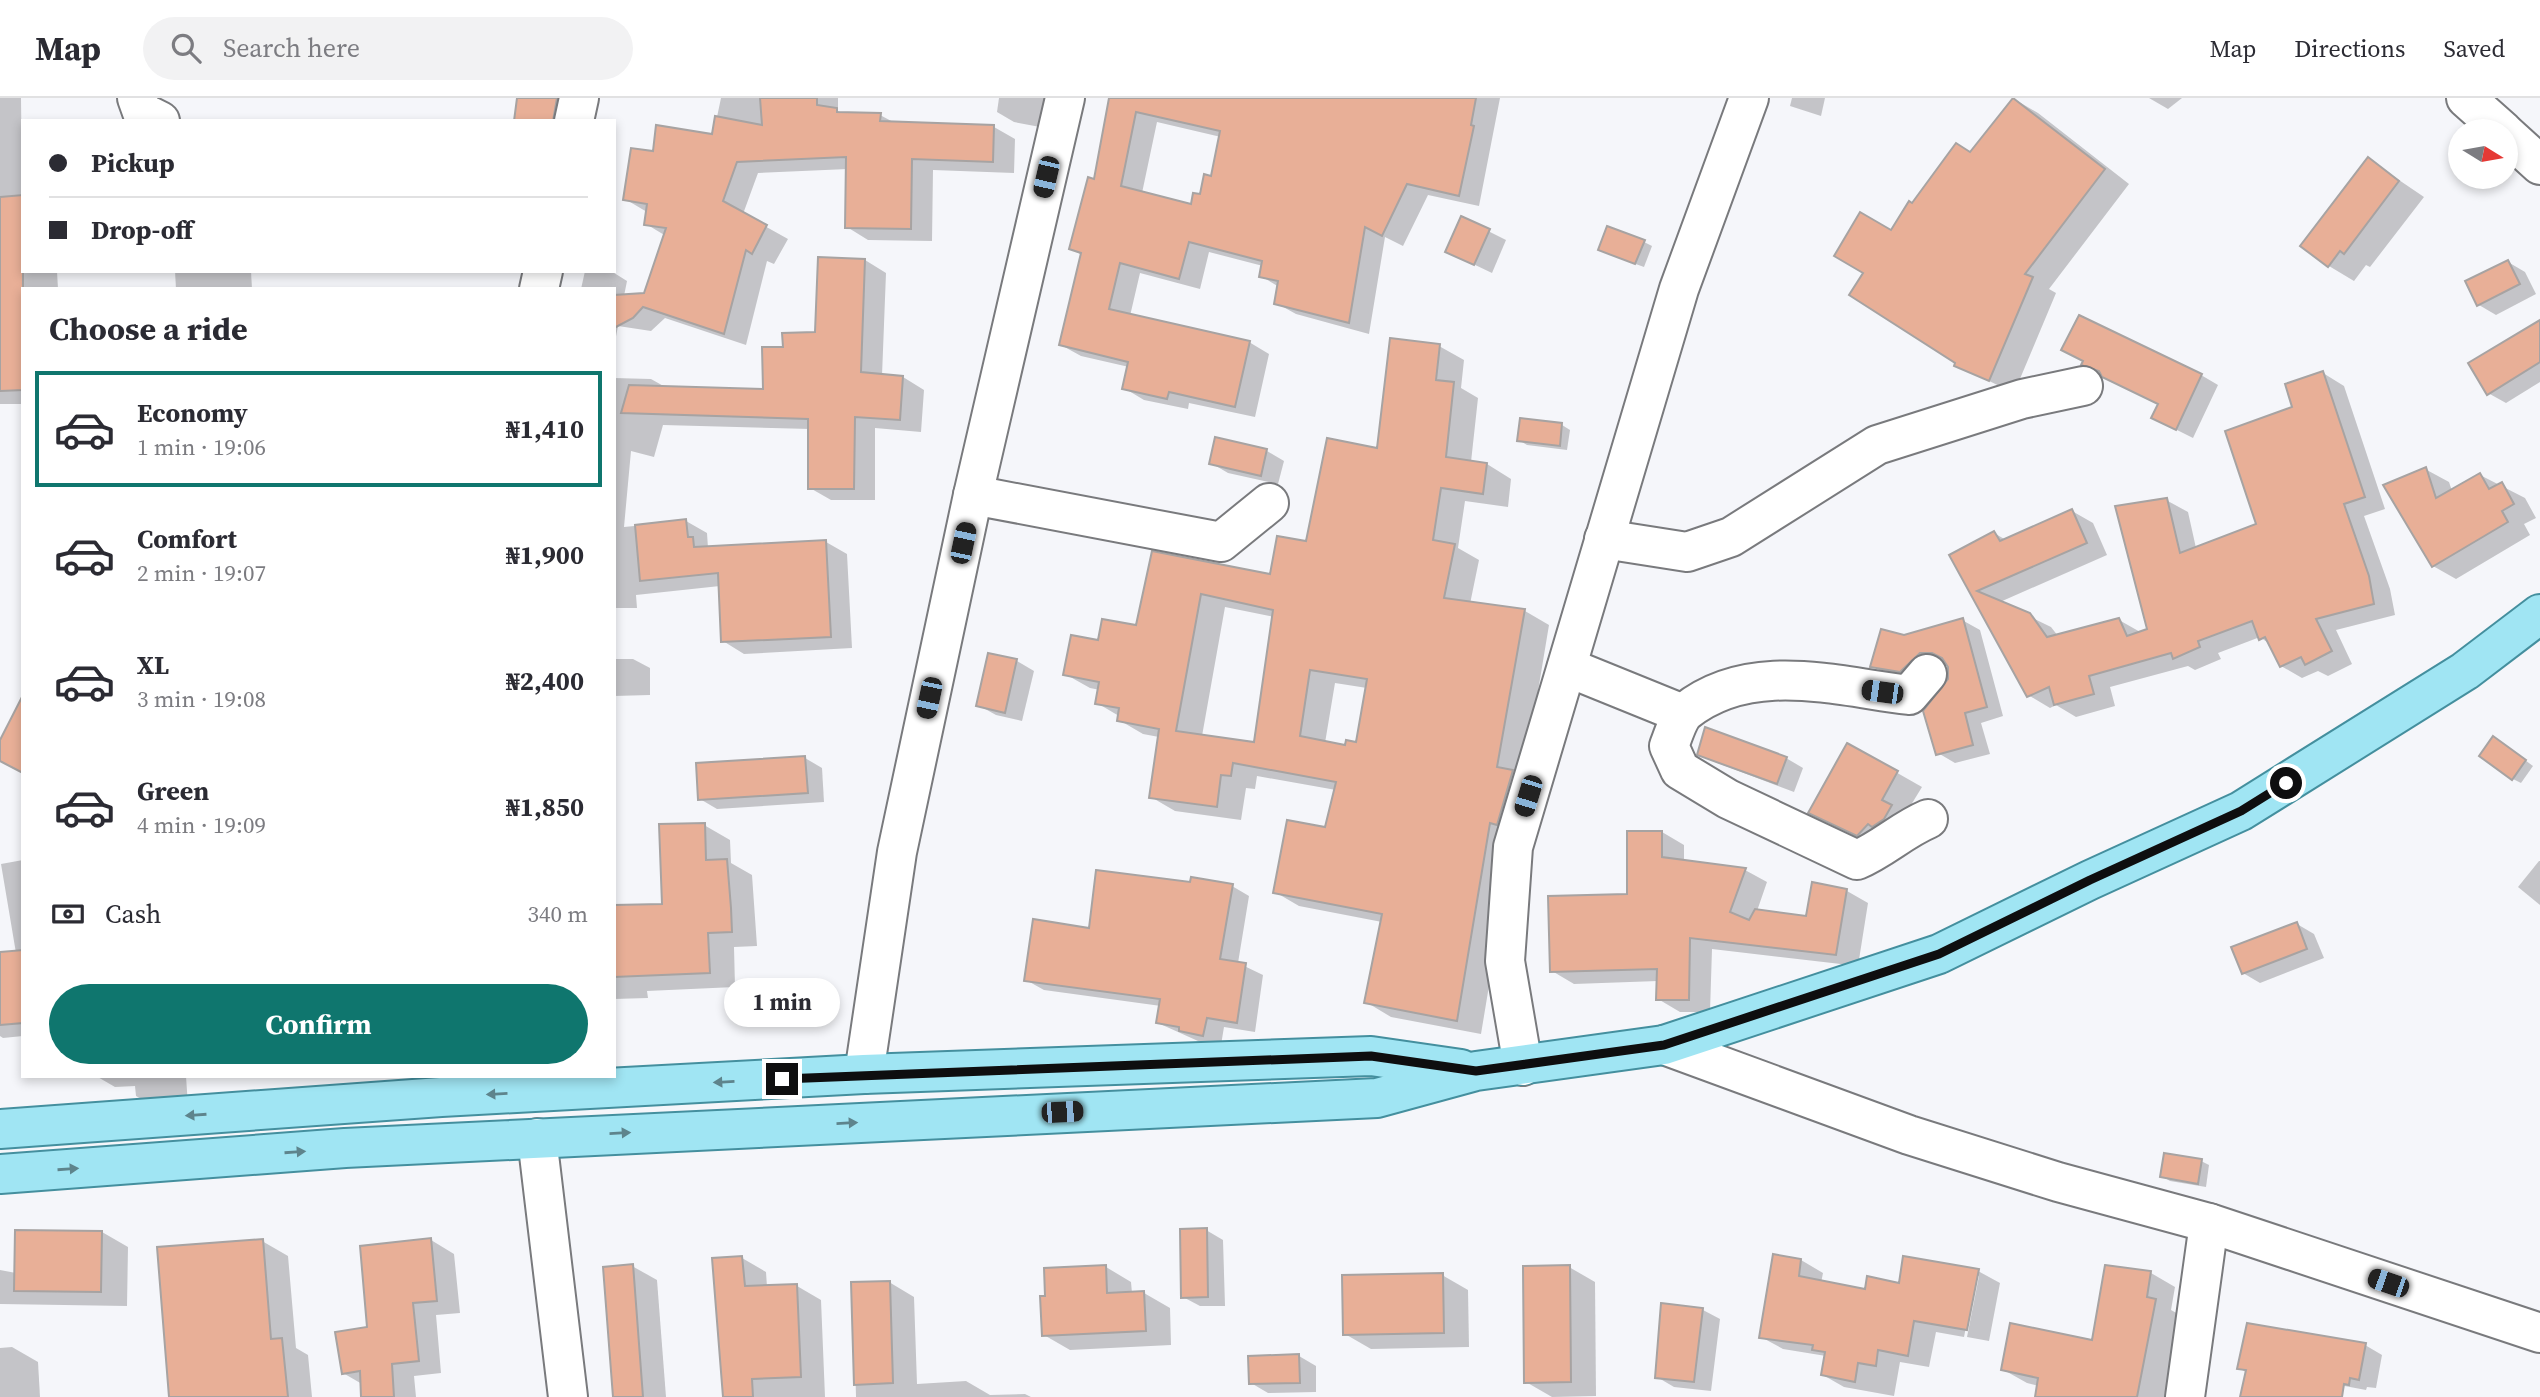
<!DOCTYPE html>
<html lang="en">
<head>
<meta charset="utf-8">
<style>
  :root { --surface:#fff; --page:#f2f2f3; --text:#2b2b33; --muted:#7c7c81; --line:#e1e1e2; --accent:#0f766e }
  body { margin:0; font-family:"Source Serif 4",serif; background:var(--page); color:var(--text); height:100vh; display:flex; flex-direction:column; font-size:26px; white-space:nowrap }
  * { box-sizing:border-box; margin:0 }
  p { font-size:23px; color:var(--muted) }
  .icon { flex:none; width:38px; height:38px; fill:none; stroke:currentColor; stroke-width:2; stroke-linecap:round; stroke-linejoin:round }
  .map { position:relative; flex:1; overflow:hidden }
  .drawer { position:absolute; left:21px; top:189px; width:595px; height:791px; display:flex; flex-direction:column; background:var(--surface); border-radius:0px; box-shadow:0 4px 10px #0003 }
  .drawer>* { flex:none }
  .hud { position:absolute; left:21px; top:21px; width:595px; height:154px; border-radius:0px; box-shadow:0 4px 10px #0003; display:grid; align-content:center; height:154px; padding:0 28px; background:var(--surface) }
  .needle { width:46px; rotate:101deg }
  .controls { position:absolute; left:2448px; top:21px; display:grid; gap:14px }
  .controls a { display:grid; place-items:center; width:70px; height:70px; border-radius:50%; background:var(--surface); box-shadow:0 4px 10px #0003; font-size:35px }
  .end { position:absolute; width:32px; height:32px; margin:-16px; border:9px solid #0e0e0f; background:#fff; box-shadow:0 0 0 4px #fff }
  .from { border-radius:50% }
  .bubble { position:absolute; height:49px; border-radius:24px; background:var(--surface); box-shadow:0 4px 10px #0003; font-size:23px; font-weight:700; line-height:49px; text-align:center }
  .car { position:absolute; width:21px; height:42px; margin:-21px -10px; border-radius:9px; box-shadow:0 0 5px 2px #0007; background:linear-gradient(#222 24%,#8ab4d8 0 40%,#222 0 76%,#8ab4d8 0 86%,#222 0) }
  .hud b { display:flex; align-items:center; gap:24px; height:66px; font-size:26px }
  .hud b+b { border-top:2px solid var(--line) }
  .hud i { width:18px; height:18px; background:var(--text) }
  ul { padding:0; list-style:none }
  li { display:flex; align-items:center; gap:21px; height:116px; margin:0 14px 10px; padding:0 14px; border:4px solid transparent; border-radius:0px }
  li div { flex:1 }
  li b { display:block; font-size:26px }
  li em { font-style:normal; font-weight:700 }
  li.current { border-color:var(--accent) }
  li>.icon { width:63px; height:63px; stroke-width:1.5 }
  h2 { padding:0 28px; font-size:32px; line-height:84px }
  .pay { display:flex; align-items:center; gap:18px; height:77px; padding:0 28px; font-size:26px }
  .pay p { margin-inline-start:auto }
  .action { display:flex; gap:14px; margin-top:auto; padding:14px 28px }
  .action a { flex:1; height:80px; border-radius:42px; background:var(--accent); color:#fff; font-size:28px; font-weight:700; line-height:80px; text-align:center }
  header { display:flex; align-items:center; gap:42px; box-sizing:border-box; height:98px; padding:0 35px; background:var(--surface); border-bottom:2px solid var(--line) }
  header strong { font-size:33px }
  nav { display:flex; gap:38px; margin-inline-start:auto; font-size:24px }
  .search { width:490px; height:63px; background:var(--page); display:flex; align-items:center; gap:18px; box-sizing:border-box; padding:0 24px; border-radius:38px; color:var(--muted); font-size:26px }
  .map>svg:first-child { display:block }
  .shadow { fill:#0003; fill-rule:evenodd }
  .building { fill:#e8af97; stroke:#a7a3a2; stroke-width:2; fill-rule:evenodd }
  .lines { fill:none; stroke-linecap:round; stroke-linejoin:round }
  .minor-casing { stroke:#797a7d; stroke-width:42 }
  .major-casing { stroke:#448f9e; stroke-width:42 }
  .minor { stroke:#fff; stroke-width:38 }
  .major { stroke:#a0e5f3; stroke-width:38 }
  .oneway { fill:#5e848c }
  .route { stroke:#0e0e0f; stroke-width:9 }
</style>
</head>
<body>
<header>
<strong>Map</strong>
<div class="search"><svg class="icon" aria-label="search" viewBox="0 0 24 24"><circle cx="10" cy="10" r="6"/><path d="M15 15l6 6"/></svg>Search here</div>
<nav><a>Map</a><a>Directions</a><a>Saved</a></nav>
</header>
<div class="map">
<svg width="2540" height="1299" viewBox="0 0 2540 1299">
  <rect width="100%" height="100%" fill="#f5f6fa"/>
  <g class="shadow">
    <polygon points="0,0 21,0 23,173 57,173 58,191 23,191 23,306 0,306"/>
    <polygon points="519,0 575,0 572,23 515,23"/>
    <polygon points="721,0 838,0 838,13 844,16 880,17 895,25 994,29 1015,41 1014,75 933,72 932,143 868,142 847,129 848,71 758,75 743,116 788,141 774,166 767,163 746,247 665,220 651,233 618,228 614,249 614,191 581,191 585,173 611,173 627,183 624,198 645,197 666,138 646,126 647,114 625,101 654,55 713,38"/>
    <polygon points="999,0 1045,0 1040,29 1014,24 997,14"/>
    <path d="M1113,0H1500L1479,108L1428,97L1403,148L1385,139L1369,236L1296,216L1276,205L1279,189L1261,178L1263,168L1209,154L1200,191L1140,175L1130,218L1249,244L1269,256L1255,319L1189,305L1188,311L1144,302L1124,290L1129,269L1081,258L1061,247L1082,157L1071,151L1095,83ZM1157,24L1221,39L1212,80L1192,108L1142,95Z"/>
    <polygon points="1792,0 1825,0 1821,18 1790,8"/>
    <polygon points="2149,0 2182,0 2168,11"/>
    <polygon points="2014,1 2038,15 2129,86 2049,191 2056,195 2014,295 1956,267 1891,134 1912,107 1971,55"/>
    <polygon points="2368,61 2424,99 2370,169 2366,167 2354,183 2329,168"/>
    <polygon points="1462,120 1506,142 1492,175 1448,154"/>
    <polygon points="1644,144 1652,148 1644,169 1608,156"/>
    <polygon points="865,162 886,175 882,278 903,279 924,292 921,334 875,330 875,402 831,402 810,390 810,331 663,327 654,359 631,353 624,429 686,423 707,435 708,450 826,444 847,456 852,550 744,556 723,543 720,488 636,497 637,510 614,510 614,280 651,281 667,290 765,293 784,251 817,236"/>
    <polygon points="2508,164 2525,174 2536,196 2496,217 2479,207"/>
    <polygon points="175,173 251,173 252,191 176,191"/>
    <polygon points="2540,224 2540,284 2506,305 2488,295"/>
    <path d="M1439,248L1464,262L1461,290L1478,300L1471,364L1487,366L1511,381L1508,409L1465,403L1458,450L1479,462L1470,506L1525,513L1549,527L1481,936L1391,919L1366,904L1382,824L1299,808L1275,794L1327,732L1336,692L1257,678L1255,691L1246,690L1241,722L1175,713L1151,699L1159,639L1143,636L1119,622V618L1097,605L1100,592L1090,590L1065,576L1100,544L1137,529L1153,455L1271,478L1307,445L1379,352ZM1225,509L1274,519L1256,646L1202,638ZM1335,585L1367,590L1357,647L1346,649L1325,645Z"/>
    <polygon points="2084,266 2201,277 2218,287 2193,340 2171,329 2159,307"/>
    <polygon points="2323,275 2344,288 2385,411 2364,418 2390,491 2395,517 2336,532 2352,566 2328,578 2318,573 2302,580 2281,568 2271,547 2260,539 2218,555 2221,561 2195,572 2188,568 2110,589 2115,608 2076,619 2056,607 2050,610 2028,597 1952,458 1994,435 2006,442 2072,413 2093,425 2107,457 2000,504 2051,529 2058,538 2119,522 2142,535 2149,533 2166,402 2188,414 2196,450 2259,427 2294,310"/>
    <polygon points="1522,322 1562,327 1570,332 1567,352 1527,347 1519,342"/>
    <polygon points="1267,353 1284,363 1278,386 1228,375 1211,365"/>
    <polygon points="2425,371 2449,384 2452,393 2480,377 2525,400 2536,420 2524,426 2530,437 2456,481 2433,468"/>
    <polygon points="1962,522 1980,532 2003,618 1981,625 1990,656 1955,665 1938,655 1950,581 1946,564 1938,564 1918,582 1889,578 1873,568 1904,539"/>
    <polygon points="990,557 1017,563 1034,573 1022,623 996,617 978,607"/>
    <polygon points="614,561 633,561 650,570 650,597 614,598"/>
    <polygon points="2502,645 2533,668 2521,685 2513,681"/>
    <polygon points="1848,647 1922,689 1884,751 1811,714"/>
    <polygon points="805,660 822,670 824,704 717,711 700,701"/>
    <polygon points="1786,660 1803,670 1794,694 1715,664"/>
    <polygon points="704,727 730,742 731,765 752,777 757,848 734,849 735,889 647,893 648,900 614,901 614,809 664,808"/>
    <polygon points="1662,734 1684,747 1684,764 1745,772 1767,784 1757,813 1807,820 1847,793 1868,805 1858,868 1712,851 1710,914 1680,914 1658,901 1658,883 1574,886 1552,873 1629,797"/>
    <polygon points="23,762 23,938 3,940 0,938 0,856 16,855 1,766"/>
    <polygon points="2539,763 2540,763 2540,807 2518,789"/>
    <polygon points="1192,786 1232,788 1249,798 1238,865 1263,877 1255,934 1224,929 1221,947 1198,943 1158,925 1161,908 1044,892 1026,882 1090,832"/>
    <polygon points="2297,826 2314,836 2324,860 2260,885 2243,875"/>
    <polygon points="96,978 186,978 188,1008 157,1010 136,998 135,988 115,989"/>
    <polygon points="2201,1063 2209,1067 2206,1089 2170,1083 2162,1078"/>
    <polygon points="1206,1132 1223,1142 1225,1208 1200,1208 1183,1199"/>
    <polygon points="102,1134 128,1149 127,1208 0,1206 0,1172 16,1175"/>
    <polygon points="431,1142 454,1156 460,1215 436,1217 441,1275 414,1278 416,1299 363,1299 362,1286 343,1275 369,1230"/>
    <polygon points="262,1143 288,1158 296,1250 308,1257 312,1299 171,1299"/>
    <polygon points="742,1160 766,1174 767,1189 797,1188 821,1202 825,1299 725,1299"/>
    <polygon points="1801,1162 1823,1175 1821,1185 1866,1193 1978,1173 2000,1185 1989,1243 1967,1239 1979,1178 1976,1178 1964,1239 1936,1234 1929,1269 1900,1264 1894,1298 1844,1289 1823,1277 1826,1258 1783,1251 1761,1239"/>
    <polygon points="632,1168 657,1182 666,1299 615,1299"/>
    <polygon points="1106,1169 1131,1184 1132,1195 1144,1195 1170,1210 1171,1247 1070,1252 1044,1237"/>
    <polygon points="1569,1169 1595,1184 1596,1298 1552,1299 1526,1284"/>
    <polygon points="2151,1175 2175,1189 2171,1212 2180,1217 2164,1299 2036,1299 2039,1288 2027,1285 2002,1271 2094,1244"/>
    <polygon points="1442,1177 1468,1192 1469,1249 1371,1251 1345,1236"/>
    <polygon points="889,1184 914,1199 917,1286 966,1283 990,1297 1025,1296 1031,1299 856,1299 853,1185"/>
    <polygon points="1663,1207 1703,1212 1720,1221 1711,1293 1674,1289 1657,1279"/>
    <polygon points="2286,1231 2365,1247 2382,1257 2376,1290 2367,1289 2366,1292 2280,1276 2256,1280 2239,1270"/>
    <polygon points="12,1249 38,1264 40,1299 0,1299 0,1250"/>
    <polygon points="1299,1258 1316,1268 1316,1294 1268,1295 1251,1285"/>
  </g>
  <g class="building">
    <polygon points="517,0 557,0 553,23 514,23"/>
    <polygon points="760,0 817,0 817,7 837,10 837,14 881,15 880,23 994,27 993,64 912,61 911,131 845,130 846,59 737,64 723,103 767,127 752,156 746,152 724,236 643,209 633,220 614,230 614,197 644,195 666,130 644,127 647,106 623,102 631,50 653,53 656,27 712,36 715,18 762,27"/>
    <path d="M1109,0H1476L1471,27L1474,28L1459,98L1407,86L1382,138L1365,129L1349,225L1274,206L1278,183L1259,179L1262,163L1189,144L1179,181L1120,165L1109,211L1250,243L1235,309L1169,294L1167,301L1122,291L1128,264L1059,247L1081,155L1069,151L1088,79L1094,81ZM1136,14L1220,33L1211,78L1204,76L1200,96L1193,95L1191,106L1121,88Z"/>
    <polygon points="2013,0 2105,71 2025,176 2033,179 1989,283 1954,268 1955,265 1849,197 1863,175 1834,158 1860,114 1891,132 1909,103 1912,105 1956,45 1970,54"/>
    <polygon points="2368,59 2399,83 2344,156 2340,153 2328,169 2300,148"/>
    <polygon points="23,97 23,292 0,293 0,99"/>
    <polygon points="1461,118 1490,131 1474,167 1445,154"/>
    <polygon points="1607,128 1645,142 1635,166 1598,152"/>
    <polygon points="818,159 865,161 861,274 903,278 900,322 855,319 854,391 808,391 808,321 621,315 629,287 763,291 762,249 783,249 782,235 815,234"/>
    <polygon points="2508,162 2520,186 2477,208 2465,183"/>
    <polygon points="2079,217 2202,276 2176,332 2151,320 2158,306 2102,279 2099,273 2081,267 2083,263 2061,252"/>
    <polygon points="2540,222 2540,264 2487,297 2468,265"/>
    <path d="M1390,240L1440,246L1436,282L1454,284L1446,359L1487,365L1483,396L1441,390L1433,442L1455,446L1444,500L1525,511L1497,669L1513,672L1497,727L1490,725L1457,923L1364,905L1382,816L1273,795L1287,722L1325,729L1336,684L1233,665L1231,678L1221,677L1217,709L1149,700L1159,631L1117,623L1119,610L1095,606L1099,584L1063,577L1071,537L1098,542L1102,521L1136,527L1152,453L1270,476L1277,438L1306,443L1327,340L1377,350ZM1201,496L1273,512L1254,644L1176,633ZM1310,572L1367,581L1356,644L1346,642L1345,647L1300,638Z"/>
    <polygon points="2323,273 2365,399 2344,406 2369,478 2374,506 2316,521 2332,553 2305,567 2301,559 2280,569 2265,539 2259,542 2252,523 2198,543 2200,549 2173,561 2171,555 2089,578 2094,596 2054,607 2049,589 2027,599 1949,457 1994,433 2000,443 2072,411 2087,445 1977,493 2030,515 2047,539 2119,520 2127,538 2147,531 2115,408 2167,400 2180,455 2256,426 2225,333 2292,309 2285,286"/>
    <polygon points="1520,320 1562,325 1560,348 1517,343"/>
    <polygon points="1215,339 1267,351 1261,378 1209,366"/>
    <polygon points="2426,369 2436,400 2480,375 2489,391 2502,384 2514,406 2502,413 2508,424 2432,469 2383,387"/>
    <polygon points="686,421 688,439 693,439 694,449 826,442 831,539 721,544 718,475 640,483 635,427"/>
    <polygon points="1963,520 1987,609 1965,615 1973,647 1936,657 1923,613 1948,581 1948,569 1942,560 1932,555 1920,555 1900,574 1870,569 1881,531 1904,537"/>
    <polygon points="988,555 1017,561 1005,615 976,608"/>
    <polygon points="23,597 23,675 0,663 0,642"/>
    <polygon points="1705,629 1787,659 1777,686 1697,657"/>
    <polygon points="2493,638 2526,662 2512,682 2479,658"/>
    <polygon points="1847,645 1898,673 1882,702 1892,707 1884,721 1872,729 1868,726 1857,738 1808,715"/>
    <polygon points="805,658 808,695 698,702 696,665"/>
    <polygon points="705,725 706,762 727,761 731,810 732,834 708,835 710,875 614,879 614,807 662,806 659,726"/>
    <polygon points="1627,733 1662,733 1662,759 1746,770 1730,814 1749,822 1755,811 1806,818 1812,784 1847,791 1836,857 1690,840 1689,902 1656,902 1657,871 1550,874 1548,798 1627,796"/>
    <polygon points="1096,772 1190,784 1191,779 1233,786 1220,861 1246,865 1237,925 1207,920 1203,938 1179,933 1179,929 1156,925 1160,901 1024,883 1033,821 1089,830"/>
    <polygon points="2297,824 2307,851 2242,876 2231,849"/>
    <polygon points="23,852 23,925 0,927 0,854"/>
    <polygon points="2164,1055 2202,1061 2198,1086 2160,1079"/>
    <polygon points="1207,1130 1208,1199 1181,1200 1180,1131"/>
    <polygon points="15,1132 102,1133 101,1194 14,1193"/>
    <polygon points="431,1140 437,1203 413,1205 419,1263 392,1266 394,1299 361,1299 360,1273 342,1276 335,1234 367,1229 360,1148"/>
    <polygon points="263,1141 271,1241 282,1240 288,1299 169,1299 157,1149"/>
    <polygon points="1773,1156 1801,1161 1799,1178 1865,1191 1867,1178 1899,1185 1903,1158 1979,1171 1967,1232 1914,1223 1908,1258 1878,1252 1876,1268 1858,1265 1855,1284 1821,1277 1825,1254 1812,1252 1813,1247 1759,1240"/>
    <polygon points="742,1158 745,1188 797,1186 801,1279 752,1281 753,1299 723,1299 712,1160"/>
    <polygon points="633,1166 643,1299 613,1299 603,1169"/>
    <polygon points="1106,1167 1107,1195 1144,1193 1146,1233 1042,1238 1040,1198 1045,1198 1044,1170"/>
    <polygon points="1570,1167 1571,1284 1524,1285 1523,1168"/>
    <polygon points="2105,1167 2151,1173 2147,1199 2156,1201 2137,1299 2035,1299 2038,1280 2001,1272 2010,1225 2092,1242"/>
    <polygon points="1443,1175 1444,1235 1343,1237 1342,1177"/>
    <polygon points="890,1183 893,1285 854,1287 851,1184"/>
    <polygon points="1661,1205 1703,1210 1694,1284 1655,1280"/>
    <polygon points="2247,1225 2366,1245 2359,1282 2350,1280 2349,1287 2344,1286 2342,1299 2240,1299 2246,1272 2237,1271"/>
    <polygon points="1299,1256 1300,1285 1249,1286 1248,1258"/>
  </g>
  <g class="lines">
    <g class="minor-casing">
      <g id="minor">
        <polyline points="137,0 142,14 160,23"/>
        <polyline points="2466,0 2503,33"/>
        <polyline points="574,23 579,0"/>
        <polyline points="2506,36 2540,67"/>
        <polyline points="539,191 543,173"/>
        <polyline points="973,397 1221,444 1269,405"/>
        <polyline points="1604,441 1687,454 1731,439 1877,347 2022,301 2083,288"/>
        <polyline points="1567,569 1683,616"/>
        <path d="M1927,576L1909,597C1835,588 1750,562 1685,614C1678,621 1673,638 1669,648L1680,672L1728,701L1857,762C1883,751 1902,732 1928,721"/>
        <polyline points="1664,947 1909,1037 2058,1084 2209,1125 2540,1235"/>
        <polyline points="1523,968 1505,863 1513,749 1679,191 1749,0"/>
        <polyline points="864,976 897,754 973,397 1065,0"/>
        <polyline points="537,1040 568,1299"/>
        <polyline points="2185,1299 2209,1125"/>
      </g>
    </g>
    <g class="major-casing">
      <g id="major">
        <polyline points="0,1031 441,999 864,976 1371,958 1461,971"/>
        <polyline points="0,1076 345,1050 1377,1000 1476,973 1664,947 1939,856 2090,782 2241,713 2465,573 2540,516"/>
      </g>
    </g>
    <use href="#minor" class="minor"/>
    <use href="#major" class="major"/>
  </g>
  <defs><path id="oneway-solid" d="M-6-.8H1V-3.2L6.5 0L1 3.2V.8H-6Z" transform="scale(1.75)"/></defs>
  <g class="oneway">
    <use href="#oneway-solid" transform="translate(724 984) rotate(177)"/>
    <use href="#oneway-solid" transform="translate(497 996) rotate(177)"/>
    <use href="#oneway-solid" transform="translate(196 1017) rotate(176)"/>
    <use href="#oneway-solid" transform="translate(847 1025) rotate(-3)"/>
    <use href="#oneway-solid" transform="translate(620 1035) rotate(-3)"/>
    <use href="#oneway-solid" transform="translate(295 1054) rotate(-4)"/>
    <use href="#oneway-solid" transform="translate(68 1071) rotate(-4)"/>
  </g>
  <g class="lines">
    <polyline class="route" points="782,981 1371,958 1476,973 1664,947 1939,856 2090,782 2241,713 2286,685"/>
  </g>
</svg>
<div class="controls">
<a><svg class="needle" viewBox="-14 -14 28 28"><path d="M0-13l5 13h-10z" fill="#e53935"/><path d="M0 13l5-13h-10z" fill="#7c7c81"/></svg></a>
</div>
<i class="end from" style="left:2286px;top:685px"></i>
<i class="end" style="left:782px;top:981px"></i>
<div class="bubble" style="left:724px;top:880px;width:116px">1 min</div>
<i class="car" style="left:1046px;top:79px;rotate:193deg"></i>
<i class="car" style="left:963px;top:445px;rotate:12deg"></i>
<i class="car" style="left:1882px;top:594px;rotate:278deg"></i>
<i class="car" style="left:929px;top:600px;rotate:192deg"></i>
<i class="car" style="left:1528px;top:698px;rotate:197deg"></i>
<i class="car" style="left:1062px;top:1014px;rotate:87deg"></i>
<i class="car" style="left:2388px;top:1185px;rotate:289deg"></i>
<div class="hud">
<b><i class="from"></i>Pickup</b>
<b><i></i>Drop-off</b>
</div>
<section class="drawer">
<h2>Choose a ride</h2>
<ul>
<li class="current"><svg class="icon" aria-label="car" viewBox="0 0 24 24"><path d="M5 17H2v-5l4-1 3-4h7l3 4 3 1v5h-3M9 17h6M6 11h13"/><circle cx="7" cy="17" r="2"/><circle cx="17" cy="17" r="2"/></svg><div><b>Economy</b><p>1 min · 19:06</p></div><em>₦1,410</em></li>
<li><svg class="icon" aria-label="car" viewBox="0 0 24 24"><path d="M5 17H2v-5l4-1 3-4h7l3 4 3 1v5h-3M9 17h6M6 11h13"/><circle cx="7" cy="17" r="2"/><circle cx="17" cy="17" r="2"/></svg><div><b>Comfort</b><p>2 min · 19:07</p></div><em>₦1,900</em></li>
<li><svg class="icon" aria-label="car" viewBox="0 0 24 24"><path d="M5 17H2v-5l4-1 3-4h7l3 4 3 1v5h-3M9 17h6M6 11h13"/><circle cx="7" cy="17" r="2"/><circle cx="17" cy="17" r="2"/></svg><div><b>XL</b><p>3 min · 19:08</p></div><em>₦2,400</em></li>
<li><svg class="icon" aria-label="car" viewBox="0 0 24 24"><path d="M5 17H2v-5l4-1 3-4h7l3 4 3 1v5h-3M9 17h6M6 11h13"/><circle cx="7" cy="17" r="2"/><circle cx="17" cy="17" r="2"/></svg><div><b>Green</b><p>4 min · 19:09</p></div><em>₦1,850</em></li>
</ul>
<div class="pay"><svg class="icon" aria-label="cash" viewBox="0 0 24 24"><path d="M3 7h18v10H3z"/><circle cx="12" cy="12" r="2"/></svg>Cash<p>340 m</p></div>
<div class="action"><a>Confirm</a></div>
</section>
</div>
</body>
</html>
